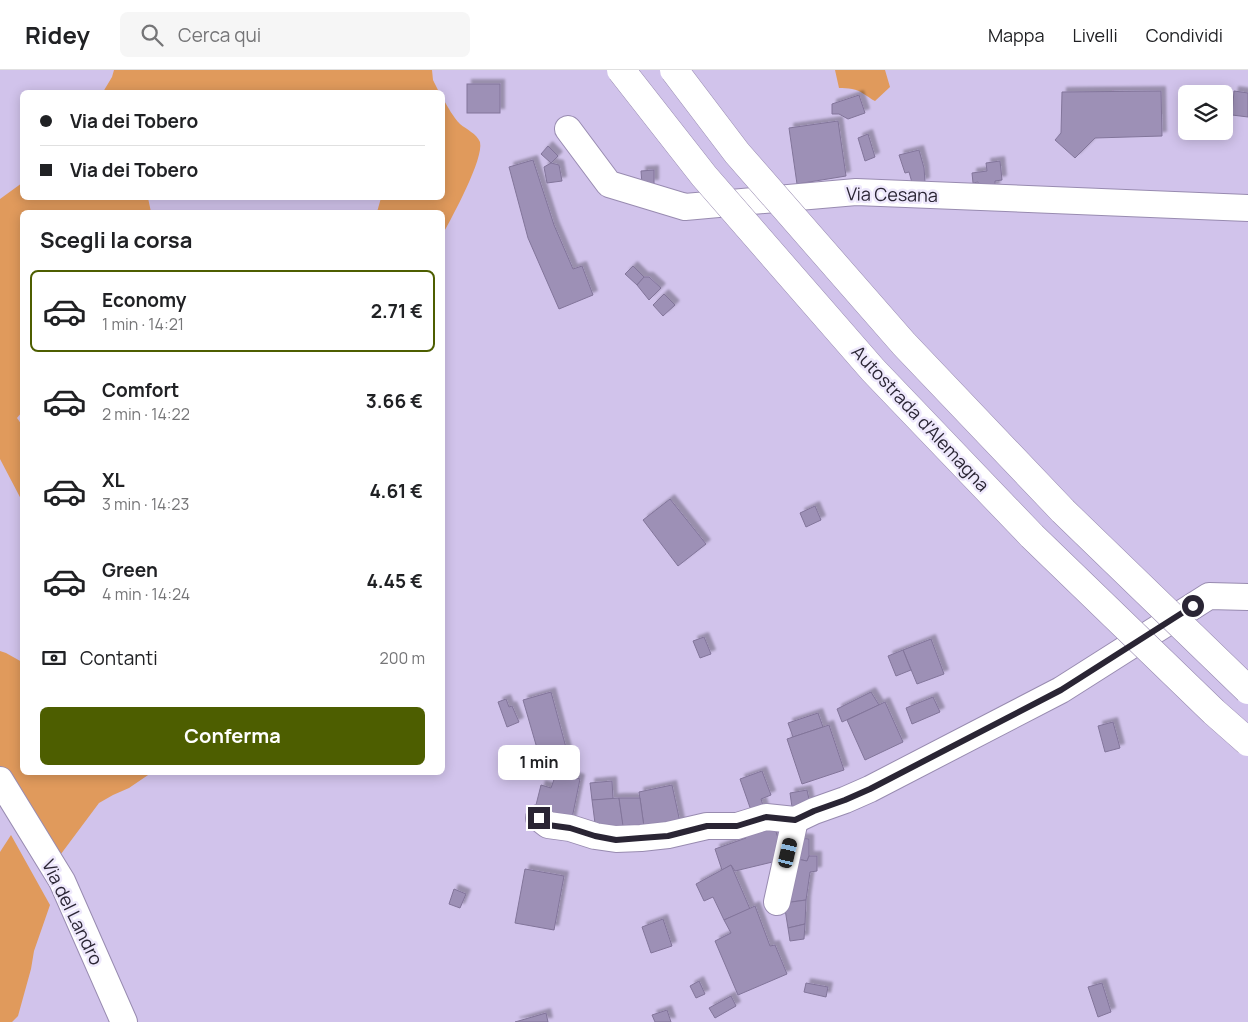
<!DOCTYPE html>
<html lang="it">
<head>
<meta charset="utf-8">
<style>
  :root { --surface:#fff; --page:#f6f6f6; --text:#202124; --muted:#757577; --line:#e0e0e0; --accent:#4d5e00 }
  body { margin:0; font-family:Manrope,sans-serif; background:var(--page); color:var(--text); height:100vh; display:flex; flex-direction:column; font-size:19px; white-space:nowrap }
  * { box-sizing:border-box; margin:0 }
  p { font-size:16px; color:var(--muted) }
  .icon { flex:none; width:28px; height:28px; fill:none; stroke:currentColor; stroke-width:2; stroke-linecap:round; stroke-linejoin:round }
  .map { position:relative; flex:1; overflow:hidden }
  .details { position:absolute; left:20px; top:140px; width:425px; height:565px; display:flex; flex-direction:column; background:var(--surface); border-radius:8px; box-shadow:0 2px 12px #0003 }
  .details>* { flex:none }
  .banner { position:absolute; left:20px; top:20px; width:425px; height:110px; border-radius:8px; box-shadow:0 2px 12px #0003; display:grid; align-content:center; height:110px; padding:0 20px; background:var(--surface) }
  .buttons { position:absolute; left:1178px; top:15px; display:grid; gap:10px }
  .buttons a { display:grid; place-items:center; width:55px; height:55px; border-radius:8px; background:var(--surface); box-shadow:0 2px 12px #0003; font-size:25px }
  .end { position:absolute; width:22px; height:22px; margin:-11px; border:6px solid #2a2534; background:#fff; box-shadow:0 0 0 2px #fff }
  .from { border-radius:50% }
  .bubble { position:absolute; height:35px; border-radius:8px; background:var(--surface); box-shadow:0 2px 12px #0003; font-size:16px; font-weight:700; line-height:35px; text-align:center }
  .car { position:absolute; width:15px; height:30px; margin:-15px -8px; border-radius:6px; box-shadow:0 0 4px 1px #0007; background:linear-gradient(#222 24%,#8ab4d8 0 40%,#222 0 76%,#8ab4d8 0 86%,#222 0) }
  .banner b { display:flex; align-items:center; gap:18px; height:48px; font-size:19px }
  .banner b+b { border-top:1px solid var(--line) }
  .banner i { width:12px; height:12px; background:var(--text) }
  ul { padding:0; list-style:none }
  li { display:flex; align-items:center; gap:15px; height:82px; margin:0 10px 8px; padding:0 10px; border:2px solid transparent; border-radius:8px }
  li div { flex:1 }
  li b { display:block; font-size:19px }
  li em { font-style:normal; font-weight:700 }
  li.on { border-color:var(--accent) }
  li>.icon { width:45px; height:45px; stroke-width:1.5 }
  h2 { padding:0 20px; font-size:22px; line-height:60px }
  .pay { display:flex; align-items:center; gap:12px; height:55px; padding:0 20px; font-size:19px }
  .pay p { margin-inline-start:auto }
  .button { display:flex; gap:10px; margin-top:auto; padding:10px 20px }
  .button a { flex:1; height:58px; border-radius:8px; background:var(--accent); color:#fff; font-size:20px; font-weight:700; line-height:58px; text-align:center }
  header { display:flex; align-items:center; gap:30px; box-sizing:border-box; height:70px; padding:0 25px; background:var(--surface); border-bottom:1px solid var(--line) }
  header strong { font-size:24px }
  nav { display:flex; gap:28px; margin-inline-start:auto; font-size:18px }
  .search { width:350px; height:45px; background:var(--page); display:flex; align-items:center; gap:12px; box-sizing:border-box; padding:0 18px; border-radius:8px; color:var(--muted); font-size:19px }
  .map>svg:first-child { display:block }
  .green { fill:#e09a5c }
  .building { fill:#9d90b6; stroke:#82759a; filter:url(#shadow) }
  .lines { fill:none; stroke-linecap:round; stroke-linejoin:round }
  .minor-casing { stroke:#988bb0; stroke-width:28 }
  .minor { stroke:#fff; stroke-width:26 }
  .highway-bridge-casing { stroke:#988bb0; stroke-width:29; stroke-linecap:butt }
  .highway-bridge { stroke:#fff; stroke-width:28 }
  .route { stroke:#2a2534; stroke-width:6 }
  .labels { text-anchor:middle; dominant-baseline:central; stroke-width:5; stroke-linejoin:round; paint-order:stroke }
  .street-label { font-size:18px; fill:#2a2534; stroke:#eee8fc }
</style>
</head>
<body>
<header>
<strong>Ridey</strong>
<div class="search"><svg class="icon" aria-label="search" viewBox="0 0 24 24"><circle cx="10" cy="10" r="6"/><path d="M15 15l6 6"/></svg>Cerca qui</div>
<nav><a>Mappa</a><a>Livelli</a><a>Condividi</a></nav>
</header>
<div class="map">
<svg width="1248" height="952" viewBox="0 0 1248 952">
  <defs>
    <filter id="shadow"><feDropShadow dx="4.5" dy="-4.5" stdDeviation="1" flood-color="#0004"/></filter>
  </defs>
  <rect width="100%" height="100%" fill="#d1c3eb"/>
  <g class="green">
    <polygon points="114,0 432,0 433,10 439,22 103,22 112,7"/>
    <path d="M835,0H885L890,17L875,31C867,27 861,20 852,19C848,18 843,18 839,18Z"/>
    <path d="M443,29C448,37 453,47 460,54C466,59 477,64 480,72C484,89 452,147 443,164L442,142H377L381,128H442Z"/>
    <polygon points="22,113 22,128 148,128 151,142 22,142 22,342 17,348 22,355 22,431 0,389 0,129"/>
    <polygon points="0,581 6,583 22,592 22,702 151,703 129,718 113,725 99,733 52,796 0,707"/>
    <polygon points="11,765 50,835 34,881 31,899 18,946 12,952 0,952 0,782"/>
  </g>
  <g class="building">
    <rect x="467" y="14" width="33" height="29"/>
    <polygon points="1161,21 1162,66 1095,68 1075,88 1055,70 1061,63 1062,22"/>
    <polygon points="1234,21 1248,23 1248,47 1232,45"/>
    <polygon points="859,25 865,43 848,49 839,44 832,44 832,34"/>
    <polygon points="838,51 846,106 797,114 789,58"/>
    <polygon points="868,64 875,87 865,91 858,68"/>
    <polygon points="548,76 558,86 551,93 541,84"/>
    <polygon points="919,80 924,98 925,112 913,116 909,102 905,103 899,85"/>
    <polygon points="533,90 554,155 573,199 582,196 593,225 559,239 528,168 509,97"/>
    <polygon points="1000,91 1002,110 995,111 995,118 979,119 978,112 973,113 972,103 987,101 986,93"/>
    <polygon points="551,93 559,95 562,111 547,113 544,97"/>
    <polygon points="654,100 654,114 642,114 641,101"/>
    <polygon points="633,196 644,207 637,215 625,204"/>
    <polygon points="644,207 649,207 661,218 649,230 637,215"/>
    <polygon points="664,224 675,235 663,246 653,235"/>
    <polygon points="670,429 706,474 678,496 643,450"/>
    <polygon points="815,436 821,450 806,457 800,443"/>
    <polygon points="704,567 711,584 700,588 693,571"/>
    <polygon points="931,569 944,604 917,614 903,580"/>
    <polygon points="903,580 911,600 896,606 888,586"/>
    <polygon points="551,622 568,685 541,692 523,630"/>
    <polygon points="871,622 879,635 842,652 837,639"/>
    <polygon points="933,627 940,642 912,654 906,638"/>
    <polygon points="506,629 509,637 512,636 519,652 507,657 498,632"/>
    <polygon points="885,632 903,672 865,690 847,650"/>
    <polygon points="818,643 823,657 793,667 788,653"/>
    <polygon points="1113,652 1120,678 1105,682 1098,656"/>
    <polygon points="829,655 844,700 802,714 787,669"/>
    <polygon points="557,701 580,709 570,758 535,739 541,715 551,718"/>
    <polygon points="762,701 771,725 761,729 765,742 753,746 740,709"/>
    <polygon points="612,711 613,729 592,730 590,713"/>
    <polygon points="672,715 681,757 645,764 639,722"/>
    <polygon points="807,720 810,734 792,737 790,723"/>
    <polygon points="619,728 624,760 596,761 592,730"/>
    <polygon points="619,728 640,728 645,764 630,766 630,755 623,756"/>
    <polygon points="775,759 799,768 809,769 809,786 807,791 792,788 785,789"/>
    <polygon points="775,759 785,789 735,801 731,795 722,800 715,779 746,768 744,761"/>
    <polygon points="809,786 817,786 817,801 810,802 806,830 784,833 792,788 807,791"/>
    <polygon points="731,795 750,839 724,850 713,827 704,831 696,814"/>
    <polygon points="525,799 564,806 554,860 515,853"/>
    <polygon points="454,819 466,824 460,838 449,834"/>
    <polygon points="806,830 805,854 788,858 784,833"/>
    <polygon points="755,836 770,876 775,875 787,904 738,925 715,871 731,863 724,850"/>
    <polygon points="663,849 672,876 651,883 642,857"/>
    <polygon points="805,854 804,869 790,871 788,858"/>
    <polygon points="699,911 705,924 696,928 690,916"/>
    <polygon points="806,913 828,917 826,927 804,922"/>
    <polygon points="1102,913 1111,942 1098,947 1088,917"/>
    <polygon points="731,926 736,936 715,948 709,938"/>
    <polygon points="667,940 671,952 655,952 652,945"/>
    <polygon points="546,943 548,952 515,952"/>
  </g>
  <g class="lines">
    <g class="minor-casing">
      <g id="minor">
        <polyline points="568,59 609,114 685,137 856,122 1248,138"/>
        <polyline points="0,710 62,811 124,952"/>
        <polyline points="539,748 548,755 570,758 595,766 616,769 641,768 668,765 707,756 737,756 766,747 795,750 814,741 845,730 870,719 1061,620 1209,526 1248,527"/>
        <polyline points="777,832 795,750"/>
      </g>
    </g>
    <use href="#minor" class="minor"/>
    <g class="highway-bridge-casing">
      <g id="highway-bridge">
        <polyline points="621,0 704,106 873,300 1032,466 1214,642 1248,672"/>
        <polyline points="674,0 737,83 904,274 1063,441 1248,620"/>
      </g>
    </g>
    <use href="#highway-bridge" class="highway-bridge"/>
  </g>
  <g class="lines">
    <polyline class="route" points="539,748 548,755 570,758 595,766 616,770 641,768 668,766 707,756 737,756 766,747 795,750 814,741 845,730 870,719 1061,620 1193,536"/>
  </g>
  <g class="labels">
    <g class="street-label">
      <text transform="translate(892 124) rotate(1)">Via Cesana</text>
      <text transform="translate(921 348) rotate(47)">Autostrada d'Alemagna</text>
      <text transform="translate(73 842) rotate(64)">Via del Landro</text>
    </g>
  </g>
</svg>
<div class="buttons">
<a><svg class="icon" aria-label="layers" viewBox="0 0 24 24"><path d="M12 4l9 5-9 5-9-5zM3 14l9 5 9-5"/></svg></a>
</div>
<i class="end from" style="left:1193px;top:536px"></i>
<i class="end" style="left:539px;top:748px"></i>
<div class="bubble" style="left:498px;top:675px;width:82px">1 min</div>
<i class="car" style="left:788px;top:783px;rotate:13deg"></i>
<div class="banner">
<b><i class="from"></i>Via dei Tobero</b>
<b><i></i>Via dei Tobero</b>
</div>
<section class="details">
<h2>Scegli la corsa</h2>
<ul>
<li class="on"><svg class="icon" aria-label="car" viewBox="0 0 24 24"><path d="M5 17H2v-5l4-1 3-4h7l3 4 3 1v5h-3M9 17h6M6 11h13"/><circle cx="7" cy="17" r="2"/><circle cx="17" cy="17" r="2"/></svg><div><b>Economy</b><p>1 min · 14:21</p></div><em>2.71 €</em></li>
<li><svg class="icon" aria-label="car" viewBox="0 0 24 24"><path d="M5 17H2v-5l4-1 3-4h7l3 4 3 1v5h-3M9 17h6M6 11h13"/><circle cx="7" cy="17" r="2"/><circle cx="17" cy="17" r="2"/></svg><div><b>Comfort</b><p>2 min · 14:22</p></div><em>3.66 €</em></li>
<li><svg class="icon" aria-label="car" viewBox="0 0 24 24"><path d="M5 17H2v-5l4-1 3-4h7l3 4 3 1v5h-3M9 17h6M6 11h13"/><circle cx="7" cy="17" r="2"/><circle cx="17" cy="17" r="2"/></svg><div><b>XL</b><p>3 min · 14:23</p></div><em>4.61 €</em></li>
<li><svg class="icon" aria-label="car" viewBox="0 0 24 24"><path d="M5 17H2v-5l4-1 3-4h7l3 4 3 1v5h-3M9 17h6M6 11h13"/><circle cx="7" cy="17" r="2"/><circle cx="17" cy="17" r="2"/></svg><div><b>Green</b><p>4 min · 14:24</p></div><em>4.45 €</em></li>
</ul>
<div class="pay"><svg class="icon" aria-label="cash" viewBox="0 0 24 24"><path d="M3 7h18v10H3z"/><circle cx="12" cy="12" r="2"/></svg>Contanti<p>200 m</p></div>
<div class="button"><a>Conferma</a></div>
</section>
</div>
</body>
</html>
